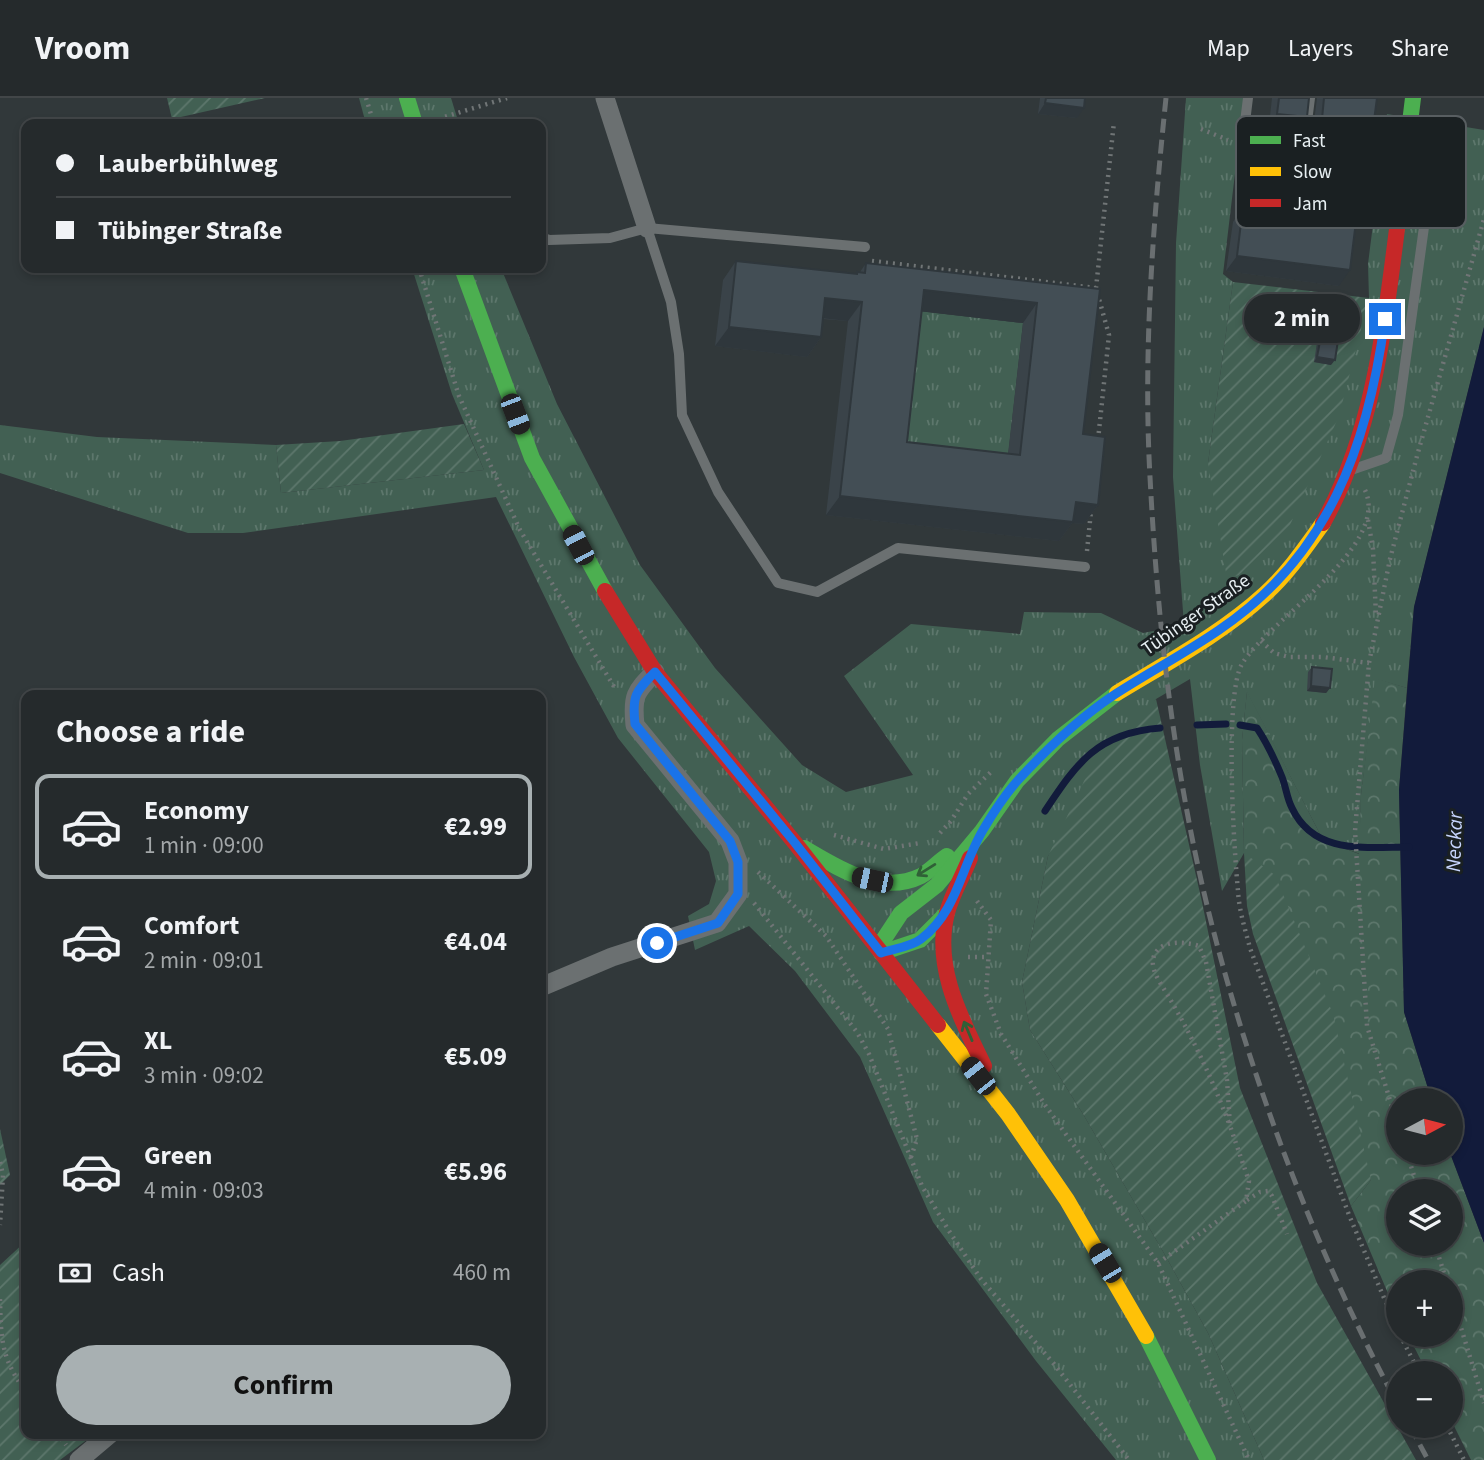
<!DOCTYPE html>
<html lang="en">
<head>
<meta charset="utf-8">
<style>
  :root { --surface:#252a2c; --page:#313638; --text:#f1f3f6; --muted:#a3a7a9; --line:#424648; --accent:#a8b0b2 }
  body { margin:0; font-family:"Source Sans 3",sans-serif; background:var(--page); color:var(--text); height:100vh; display:flex; flex-direction:column; font-size:26px; white-space:nowrap }
  * { box-sizing:border-box; margin:0 }
  p { font-size:23px; color:var(--muted) }
  .icon { flex:none; width:38px; height:38px; fill:none; stroke:currentColor; stroke-width:2; stroke-linecap:round; stroke-linejoin:round }
  .map { position:relative; flex:1; overflow:hidden }
  .drawer { position:absolute; left:21px; top:592px; width:525px; height:749px; display:flex; flex-direction:column; background:var(--surface); border-radius:14px; box-shadow:0 4px 10px #0003,0 0 0 2px var(--line) }
  .drawer>* { flex:none }
  .hud { position:absolute; left:21px; top:21px; width:525px; height:154px; border-radius:14px; box-shadow:0 4px 10px #0003,0 0 0 2px var(--line); display:grid; align-content:center; height:154px; padding:0 35px; background:var(--surface) }
  .needle { width:46px; rotate:83deg }
  .controls { position:absolute; left:1386px; top:990px; display:grid; gap:14px }
  .controls a { display:grid; place-items:center; width:77px; height:77px; border-radius:50%; background:var(--surface); box-shadow:0 4px 10px #0003,0 0 0 2px var(--line); font-size:35px }
  .end { position:absolute; width:32px; height:32px; margin:-16px; border:9px solid #1a73e8; background:#fff; box-shadow:0 0 0 4px #fff }
  .from { border-radius:50% }
  .bubble { position:absolute; height:49px; border-radius:24px; background:var(--surface); box-shadow:0 4px 10px #0003,0 0 0 2px var(--line); font-size:23px; font-weight:700; line-height:49px; text-align:center }
  .car { position:absolute; width:21px; height:42px; margin:-21px -10px; border-radius:9px; box-shadow:0 0 5px 2px #0007; background:linear-gradient(#222 24%,#8ab4d8 0 40%,#222 0 76%,#8ab4d8 0 86%,#222 0) }
  .hud b { display:flex; align-items:center; gap:24px; height:66px; font-size:26px }
  .hud b+b { border-top:2px solid var(--line) }
  .hud i { width:18px; height:18px; background:var(--text) }
  ul { padding:0; list-style:none }
  li { display:flex; align-items:center; gap:21px; height:105px; margin:0 14px 10px; padding:0 21px; border:4px solid transparent; border-radius:14px }
  li div { flex:1 }
  li b { display:block; font-size:26px }
  li em { font-style:normal; font-weight:700 }
  li.active { border-color:var(--accent) }
  li>.icon { width:63px; height:63px; stroke-width:1.5 }
  h2 { padding:0 35px; font-size:32px; line-height:84px }
  .pay { display:flex; align-items:center; gap:18px; height:77px; padding:0 35px; font-size:26px }
  .pay p { margin-inline-start:auto }
  .primary-button { display:flex; gap:14px; margin-top:auto; padding:14px 35px }
  .primary-button a { flex:1; height:80px; border-radius:42px; background:var(--accent); color:#111; font-size:28px; font-weight:700; line-height:80px; text-align:center }
  header { display:flex; align-items:center; gap:42px; box-sizing:border-box; height:98px; padding:0 35px; background:var(--surface); border-bottom:2px solid var(--line) }
  header strong { font-size:33px }
  nav { display:flex; gap:38px; margin-inline-start:auto; font-size:24px }
  .map>svg:first-child { display:block }
  .grass { fill:url(#grass-tufts) }
  .forest { fill:url(#forest-crowns); fill-rule:evenodd }
  .garden { fill:url(#garden-furrows) }
  .water { fill:#121b3b }
  .lines { fill:none; stroke-linecap:round; stroke-linejoin:round }
  .stream { stroke:#121b3b; stroke-width:7 }
  .path { stroke:#707576; stroke-width:4.5; stroke-dasharray:2 5; stroke-linecap:butt }
  .lane { stroke:#6b7071; stroke-width:10 }
  .street { stroke:#6b7071; stroke-width:19 }
  .fast { stroke:#4caf50; stroke-width:16 }
  .slow { stroke:#ffc107; stroke-width:16 }
  .jam { stroke:#c62828; stroke-width:16 }
  .rail { stroke:#6a6f71; stroke-width:5; stroke-dasharray:14 7; stroke-linecap:butt }
  .wall { fill:#3a4349; fill-rule:evenodd }
  .shaded-wall { fill:#2f373c }
  .building { fill:#434e55; stroke:#2f373c; stroke-width:2; fill-rule:evenodd }
  .oneway { stroke:#306037 }
  .route { stroke:#1a73e8; stroke-width:9 }
  .labels { text-anchor:middle; dominant-baseline:central; stroke-width:6; stroke-linejoin:round; paint-order:stroke }
  .street-label { font-size:19px; fill:#e8f0f3; stroke:#1a2022 }
  .water-label { font-size:21px; font-style:italic; fill:#c7d5fe; stroke:#1a2022 }
  .key { fill:#1a2022; stroke:#585e61; stroke-width:2 }
  .key-label { font-size:19px; fill:#e8f0f3 }
</style>
</head>
<body>
<header>
<strong>Vroom</strong>
<nav><a>Map</a><a>Layers</a><a>Share</a></nav>
</header>
<div class="map">
<svg width="1484" height="1362" viewBox="0 0 1484 1362">
  <defs>
    <pattern id="grass-tufts" width="24" height="20" patternUnits="userSpaceOnUse" patternTransform="scale(1.75)"><rect width="24" height="20" fill="#426053"/><path d="M3 7l-1-3M5 7V3M7 7l1-3M15 17l-1-3M17 17v-4M19 17l1-3" fill="none" stroke="#5d776c"/></pattern>
    <pattern id="forest-crowns" width="20" height="18" patternUnits="userSpaceOnUse" patternTransform="scale(1.75)"><rect width="20" height="18" fill="#426053"/><path d="M2 6a3 3 0 1 1 6 0M12 15a3 3 0 1 1 6 0" fill="none" stroke="#5d776c"/></pattern>
    <pattern id="garden-furrows" width="10" height="10" patternUnits="userSpaceOnUse" patternTransform="scale(1.75)"><rect width="10" height="10" fill="#426053"/><path d="M-1 1l2-2M0 10L10 0M9 11l2-2" fill="none" stroke="#5d776c"/></pattern>
  </defs>
  <rect width="100%" height="100%" fill="#31383a"/>
  <g class="grass">
    <polygon points="359,0 451,0 459,26 366,26"/>
    <polygon points="1186,0 1244,0 1223,176 1233,184 1208,365 1369,200 1368,166 1387,16 1484,32 1484,229 1414,509 1407,590 1376,581 1361,697 1360,756 1323,742 1247,594 1242,642 1244,755 1222,793 1200,667 1190,581 1156,601 1048,758 1022,884 1030,932 1083,1016 1165,1157 1208,1235 1264,1362 1116,1362 1036,1263 933,1124 860,959 795,873 749,828 695,852 688,818 709,806 716,783 709,754 618,640 574,559 496,399 243,435 188,435 0,375 0,327 97,339 276,347 281,395 484,372 452,296 412,170 501,170 557,306 640,467 715,570 802,667 846,694 913,677 844,578 911,526 1020,536 1024,514 1101,515 1143,535 1184,527 1173,379 1176,145"/>
    <polygon points="910,212 1023,225 1006,376 893,364"/>
  </g>
  <path class="forest" d="M1375,580L1407,590L1399,692L1404,914L1432,1003H1398V1055H1450L1484,1145V1362H1471L1451,1322V1276H1428L1408,1237H1451V1185H1398V1219L1351,1108L1371,1082L1244,755L1242,642L1247,593L1323,742L1359,756L1361,697ZM1398,1094H1451V1146H1398Z"/>
  <g class="garden">
    <polygon points="167,0 265,0 172,21"/>
    <polygon points="1233,184 1369,200 1339,318 1290,427 1239,477 1227,481 1208,365"/>
    <polygon points="464,326 484,372 281,395 276,347 340,343"/>
    <polygon points="1156,601 1202,804 1240,990 1317,1185 1416,1362 1264,1362 1208,1235 1165,1157 1083,1016 1030,932 1022,884 1048,758 1085,681"/>
    <polygon points="1244,755 1275,777 1333,916 1371,1082 1351,1108 1253,836 1247,808"/>
    <polygon points="0,1031 10,1077 0,1087"/>
    <polygon points="26,1143 26,1335 96,1335 60,1362 0,1362 0,1167"/>
  </g>
  <polygon class="water" points="1484,229 1484,1145 1450,1055 1451,1003 1432,1003 1404,914 1399,692 1414,509"/>
  <g class="lines">
    <g class="stream">
      <polyline points="1197,627 1226,626"/>
      <path d="M1240,627L1257,630C1267,645 1275,662 1282,679C1286,689 1287,701 1292,710C1314,757 1365,749 1409,749"/>
      <path d="M1045,713C1077,665 1097,635 1160,630"/>
    </g>
    <g class="path">
      <polyline points="366,0 374,26"/>
      <polyline points="439,22 444,19 507,0"/>
      <polyline points="1201,31 1228,42"/>
      <polyline points="872,163 1096,190"/>
      <polyline points="419,170 459,298 520,432 616,592"/>
      <polyline points="1098,342 1109,237 1096,190 1114,24"/>
      <path d="M1365,392C1391,449 1267,523 1242,566C1224,597 1234,752 1238,793C1239,812 1245,831 1250,850L1349,1117L1398,1233"/>
      <polyline points="1368,422 1373,451 1376,518"/>
      <polyline points="1087,453 1091,413"/>
      <polyline points="1261,543 1274,555 1289,559 1323,559 1369,565"/>
      <polyline points="940,735 951,723 968,696 993,672"/>
      <polyline points="834,737 884,751 920,745"/>
      <polyline points="758,774 826,838 888,931 917,1041 910,1062"/>
      <polyline points="977,803 991,822 986,896 1001,936 1045,1007 1158,1165 1249,1362"/>
      <polyline points="754,805 857,934 869,956 922,1088 949,1133 981,1181 1054,1266 1129,1362"/>
      <polyline points="968,859 987,859"/>
      <polyline points="1398,1028 1367,928 1355,733 1369,565 1390,461 1417,358 1484,121"/>
      <polyline points="1407,1055 1419,1094"/>
      <polyline points="0,1064 3,1077 0,1127"/>
      <polyline points="1247,1102 1260,1094 1268,1093 1272,1098 1287,1136"/>
      <polyline points="1435,1146 1447,1185"/>
      <path d="M1158,1165L1246,1103L1249,1083L1230,1028L1227,982L1206,864L1199,848C1185,843 1156,841 1153,862C1151,874 1164,890 1170,901C1194,942 1213,983 1230,1028"/>
      <polyline points="1451,1197 1484,1305"/>
      <path d="M0,1201C1,1242 1,1260 26,1294"/>
      <polyline points="1400,1237 1420,1276"/>
      <polyline points="1447,1328 1464,1362"/>
      <polyline points="57,1335 66,1347"/>
    </g>
    <g class="lane">
      <polyline points="1248,0 1242,48 1303,56"/>
      <polyline points="1310,0 1300,78 1401,90"/>
      <polyline points="647,130 671,204 679,256 682,317 718,394 778,485 817,494 898,450 1085,469"/>
      <polyline points="541,139 549,142 610,140 647,130 865,149"/>
      <polyline points="1354,371 1386,360 1398,317 1429,93 1417,40"/>
    </g>
    <g class="street">
      <polyline points="605,0 647,130"/>
      <path d="M541,889L612,859L717,825L738,796V764L730,743L635,627C632,598 635,594 655,574"/>
      <polyline points="79,1362 111,1335"/>
    </g>
    <g class="fast">
      <polyline points="407,0 415,26"/>
      <polyline points="1397,131 1413,0"/>
      <polyline points="462,170 532,360 605,493"/>
      <path d="M804,750C838,770 880,798 921,778C930,773 938,764 947,758"/>
      <polyline points="878,850 901,815 937,787 982,733 1017,683 1058,641 1117,595"/>
      <polyline points="881,855 920,842 947,815"/>
      <polyline points="1146,1238 1208,1362"/>
    </g>
    <g class="slow">
      <path d="M1117,595C1168,564 1221,536 1265,496C1288,475 1305,450 1323,425"/>
      <polyline points="938,927 1008,1016 1067,1102 1146,1238"/>
    </g>
    <g class="jam">
      <path d="M1323,425C1373,335 1384,232 1397,131"/>
      <polyline points="605,493 655,574 795,745 938,927"/>
      <path d="M970,760C963,778 952,796 947,815C933,869 961,920 984,968"/>
    </g>
    <g class="rail">
      <path d="M1166,0C1153,125 1143,254 1150,379C1158,532 1175,686 1214,835C1256,996 1319,1160 1398,1307"/>
      <polyline points="1410,1328 1428,1362"/>
    </g>
  </g>
  <g class="wall">
    <polygon points="1040,0 1085,0 1077,20 1038,16"/>
    <polygon points="1272,0 1309,0 1299,31 1269,27"/>
    <polygon points="1317,0 1377,0 1370,53 1362,64 1317,59 1320,33 1313,32"/>
    <polygon points="1243,108 1339,188 1226,173 1233,124"/>
    <path d="M736,163L856,176L857,174H860L866,165L1100,191L1083,336L1098,407L1084,426L1072,425L1059,443L826,417L848,223L823,221L821,239L807,259L715,248L723,182ZM922,213L1023,225L1008,356L907,344Z"/>
    <polygon points="1322,233 1331,267 1314,264 1318,238"/>
    <polygon points="1312,569 1330,590 1326,595 1307,593 1308,574"/>
  </g>
  <g class="shaded-wall">
    <polygon points="1045,5 1084,10 1077,20 1038,16"/>
    <polygon points="1277,16 1307,19 1299,31 1269,27"/>
    <polygon points="1322,21 1328,21 1320,33 1313,32"/>
    <polygon points="1325,47 1370,53 1362,64 1317,59"/>
    <polygon points="1237,158 1350,172 1339,188 1226,173"/>
    <polygon points="924,192 1037,205 1023,225 910,212"/>
    <polygon points="825,200 862,204 848,223 812,219"/>
    <polygon points="729,229 821,239 807,259 715,248"/>
    <polygon points="1317,259 1335,262 1331,267 1314,264"/>
    <polygon points="840,398 1076,404 1098,407 1084,426 1072,425 1059,443 826,417"/>
    <polygon points="1311,588 1330,590 1326,595 1307,593"/>
  </g>
  <g class="building">
    <polygon points="1046,0 1085,0 1084,10 1045,5"/>
    <polygon points="1279,0 1309,0 1307,19 1277,16"/>
    <polygon points="1324,0 1377,0 1370,53 1325,47 1328,21 1322,21"/>
    <polygon points="1243,108 1356,123 1350,172 1237,158"/>
    <path d="M736,163L857,176V174L865,175L866,165L1100,191L1083,336L1105,339L1098,407L1076,404L1073,424L840,398L862,204L825,200L821,239L729,229ZM924,192L1037,205L1020,357L907,344Z"/>
    <polygon points="1322,233 1339,236 1335,262 1317,259"/>
    <polygon points="1312,569 1332,571 1330,590 1311,588"/>
  </g>
  <defs><path id="oneway-shaft" d="M-6 0H5M1.5-3L5.5 0L1.5 3" fill="none" stroke-width="1.6" stroke-linecap="round" stroke-linejoin="round" transform="scale(1.75)"/></defs>
  <g class="oneway">
    <use href="#oneway-shaft" transform="translate(926 772) rotate(148)"/>
    <use href="#oneway-shaft" transform="translate(968 933) rotate(-113)"/>
  </g>
  <g class="lines">
    <path class="route" d="M657,845L718,825L738,796V764L730,743L635,626C632,598 635,594 655,574L795,745L881,855C893,851 911,849 921,841C957,814 961,769 983,732C993,715 1006,695 1020,680C1047,651 1077,622 1111,599C1146,576 1184,556 1219,532C1329,458 1368,347 1385,221"/>
  </g>
  <g class="labels">
    <g class="street-label">
      <text transform="translate(1196 517) rotate(-35)">Tübinger Straße</text>
    </g>
    <g class="water-label">
      <text transform="translate(1454 744) rotate(-88)">Neckar</text>
    </g>
  </g>
  <rect x="1236" y="18" width="230" height="112" rx="10" class="key"/>
  <rect x="1250" y="38" width="31" height="8" fill="#4caf50"/>
  <rect x="1250" y="69" width="31" height="9" fill="#ffc107"/>
  <rect x="1250" y="101" width="31" height="8" fill="#c62828"/>
  <g class="key-label">
    <text x="1293" y="49">Fast</text>
    <text x="1293" y="80">Slow</text>
    <text x="1293" y="112">Jam</text>
  </g>
</svg>
<div class="controls">
<a><svg class="needle" viewBox="-14 -14 28 28"><path d="M0-13l5 13h-10z" fill="#e53935"/><path d="M0 13l5-13h-10z" fill="#a3a7a9"/></svg></a>
<a><svg class="icon" aria-label="layers" viewBox="0 0 24 24"><path d="M12 4l9 5-9 5-9-5zM3 14l9 5 9-5"/></svg></a>
<a>+</a>
<a>−</a>
</div>
<i class="end from" style="left:657px;top:845px"></i>
<i class="end" style="left:1385px;top:221px"></i>
<div class="bubble" style="left:1244px;top:196px;width:116px">2 min</div>
<i class="car" style="left:515px;top:316px;rotate:159deg"></i>
<i class="car" style="left:578px;top:447px;rotate:332deg"></i>
<i class="car" style="left:872px;top:782px;rotate:282deg"></i>
<i class="car" style="left:978px;top:978px;rotate:322deg"></i>
<i class="car" style="left:1105px;top:1165px;rotate:329deg"></i>
<div class="hud">
<b><i class="from"></i>Lauberbühlweg</b>
<b><i></i>Tübinger Straße</b>
</div>
<section class="drawer">
<h2>Choose a ride</h2>
<ul>
<li class="active"><svg class="icon" aria-label="car" viewBox="0 0 24 24"><path d="M5 17H2v-5l4-1 3-4h7l3 4 3 1v5h-3M9 17h6M6 11h13"/><circle cx="7" cy="17" r="2"/><circle cx="17" cy="17" r="2"/></svg><div><b>Economy</b><p>1 min · 09:00</p></div><em>€2.99</em></li>
<li><svg class="icon" aria-label="car" viewBox="0 0 24 24"><path d="M5 17H2v-5l4-1 3-4h7l3 4 3 1v5h-3M9 17h6M6 11h13"/><circle cx="7" cy="17" r="2"/><circle cx="17" cy="17" r="2"/></svg><div><b>Comfort</b><p>2 min · 09:01</p></div><em>€4.04</em></li>
<li><svg class="icon" aria-label="car" viewBox="0 0 24 24"><path d="M5 17H2v-5l4-1 3-4h7l3 4 3 1v5h-3M9 17h6M6 11h13"/><circle cx="7" cy="17" r="2"/><circle cx="17" cy="17" r="2"/></svg><div><b>XL</b><p>3 min · 09:02</p></div><em>€5.09</em></li>
<li><svg class="icon" aria-label="car" viewBox="0 0 24 24"><path d="M5 17H2v-5l4-1 3-4h7l3 4 3 1v5h-3M9 17h6M6 11h13"/><circle cx="7" cy="17" r="2"/><circle cx="17" cy="17" r="2"/></svg><div><b>Green</b><p>4 min · 09:03</p></div><em>€5.96</em></li>
</ul>
<div class="pay"><svg class="icon" aria-label="cash" viewBox="0 0 24 24"><path d="M3 7h18v10H3z"/><circle cx="12" cy="12" r="2"/></svg>Cash<p>460 m</p></div>
<div class="primary-button"><a>Confirm</a></div>
</section>
</div>
</body>
</html>
